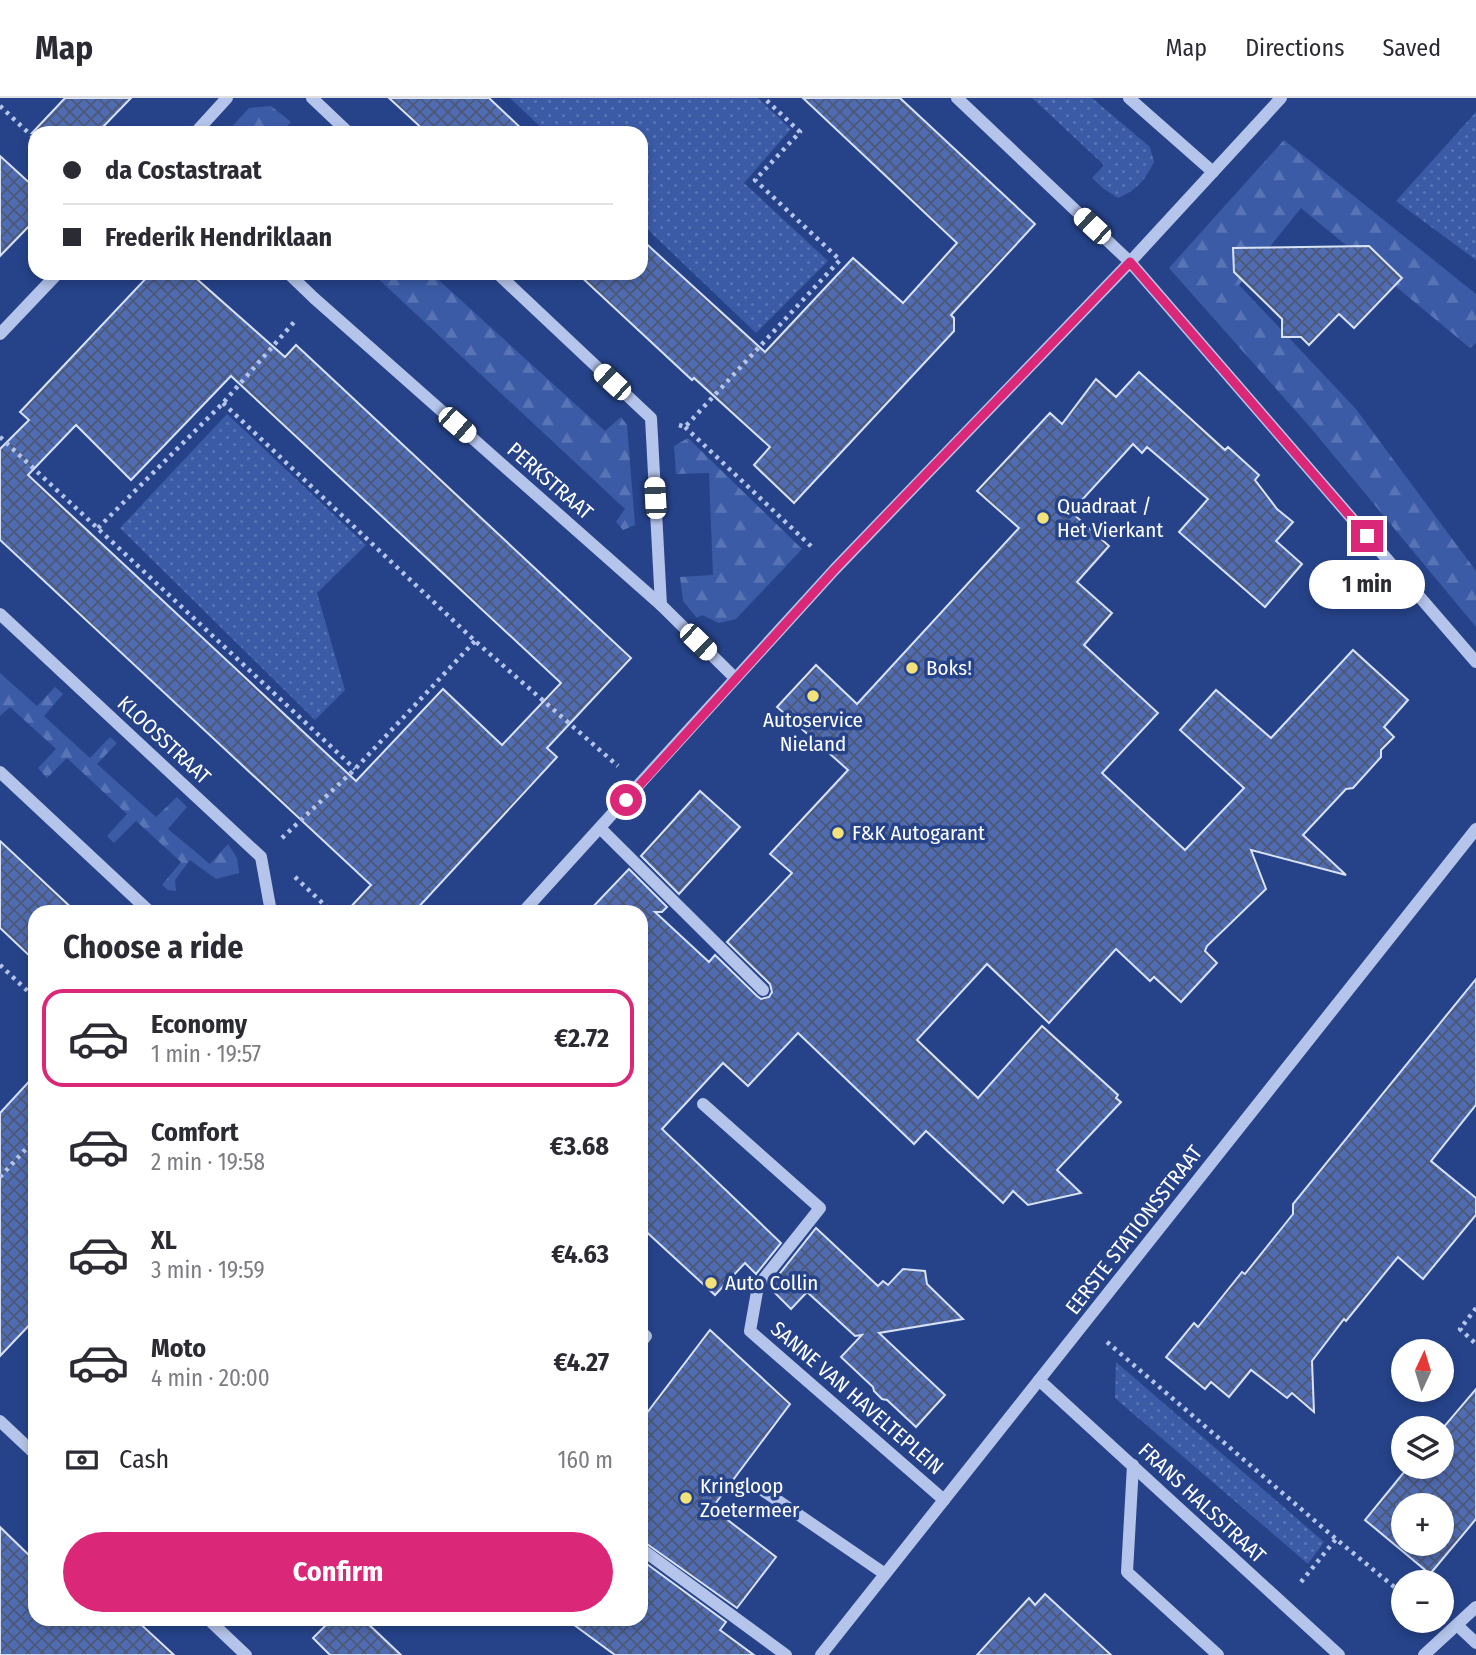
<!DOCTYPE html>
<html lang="en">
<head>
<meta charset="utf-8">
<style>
  :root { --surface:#fff; --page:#f2f2f3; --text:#2b2b33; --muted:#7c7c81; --line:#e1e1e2; --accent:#db2777 }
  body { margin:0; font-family:"Fira Sans Condensed",sans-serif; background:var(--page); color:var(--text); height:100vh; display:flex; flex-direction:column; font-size:26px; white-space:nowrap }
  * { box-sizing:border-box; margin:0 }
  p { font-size:23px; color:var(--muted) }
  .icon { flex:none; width:38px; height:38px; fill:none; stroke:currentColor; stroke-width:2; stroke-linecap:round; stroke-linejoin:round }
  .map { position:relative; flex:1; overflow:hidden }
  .panel { position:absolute; left:28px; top:807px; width:620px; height:721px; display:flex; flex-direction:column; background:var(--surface); border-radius:21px; box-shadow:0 4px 10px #0003 }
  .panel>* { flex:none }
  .top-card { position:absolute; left:28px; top:28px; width:620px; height:154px; border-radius:21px; box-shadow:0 4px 10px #0003; display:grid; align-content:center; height:154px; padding:0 35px; background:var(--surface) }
  .needle { width:46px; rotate:4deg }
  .controls { position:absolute; left:1391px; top:1241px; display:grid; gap:14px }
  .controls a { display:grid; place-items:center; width:63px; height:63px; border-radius:50%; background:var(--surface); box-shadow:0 4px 10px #0003; font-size:35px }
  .end { position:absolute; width:32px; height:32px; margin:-16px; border:9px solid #db2777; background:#fff; box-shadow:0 0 0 4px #fff }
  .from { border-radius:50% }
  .bubble { position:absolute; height:49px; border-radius:24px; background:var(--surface); box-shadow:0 4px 10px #0003; font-size:23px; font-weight:700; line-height:49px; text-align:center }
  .car { position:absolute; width:21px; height:42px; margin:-21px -10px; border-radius:9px; box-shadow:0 0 5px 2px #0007; background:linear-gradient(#fff 24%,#345 0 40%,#fff 0 76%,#345 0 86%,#fff 0) }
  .top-card b { display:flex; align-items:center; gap:24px; height:66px; font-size:26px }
  .top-card b+b { border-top:2px solid var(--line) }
  .top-card i { width:18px; height:18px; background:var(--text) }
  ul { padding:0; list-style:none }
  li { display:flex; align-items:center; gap:21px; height:98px; margin:0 14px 10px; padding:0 21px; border:4px solid transparent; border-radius:21px }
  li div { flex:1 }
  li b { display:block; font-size:26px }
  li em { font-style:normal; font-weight:700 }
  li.current { border-color:var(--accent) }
  li>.icon { width:63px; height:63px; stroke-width:1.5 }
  h2 { padding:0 35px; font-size:32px; line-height:84px }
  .pay { display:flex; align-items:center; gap:18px; height:77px; padding:0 35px; font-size:26px }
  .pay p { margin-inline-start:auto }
  .button { display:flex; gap:14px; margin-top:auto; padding:14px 35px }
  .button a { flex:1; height:80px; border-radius:42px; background:var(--accent); color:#fff; font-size:28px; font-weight:700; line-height:80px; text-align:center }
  header { display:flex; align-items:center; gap:42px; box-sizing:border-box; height:98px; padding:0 35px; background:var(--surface); border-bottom:2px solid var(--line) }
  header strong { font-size:33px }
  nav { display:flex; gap:38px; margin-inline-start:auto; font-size:24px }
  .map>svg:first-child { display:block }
  .grass { fill:url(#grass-dots) }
  .forest { fill:url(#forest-firs) }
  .building { fill:url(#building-cross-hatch); stroke:#d8e2f7; stroke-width:2; fill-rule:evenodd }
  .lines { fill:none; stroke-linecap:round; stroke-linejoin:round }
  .path { stroke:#b4c4ea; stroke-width:4.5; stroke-dasharray:3.5 5; stroke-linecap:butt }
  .minor { stroke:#b4c4ea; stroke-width:12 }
  .route { stroke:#db2777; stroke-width:9 }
  .poi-dot { fill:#f2e279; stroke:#26438a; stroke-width:2.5 }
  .labels { text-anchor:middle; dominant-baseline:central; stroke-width:7; stroke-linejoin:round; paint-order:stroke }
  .street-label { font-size:21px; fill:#fff; stroke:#26438a }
  .poi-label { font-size:21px; fill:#fff; stroke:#26438a; text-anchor:start }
</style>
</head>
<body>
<header>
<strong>Map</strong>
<nav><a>Map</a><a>Directions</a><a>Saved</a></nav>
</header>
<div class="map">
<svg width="1476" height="1557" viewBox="0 0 1476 1557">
  <defs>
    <pattern id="grass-dots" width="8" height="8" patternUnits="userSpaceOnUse" patternTransform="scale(1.75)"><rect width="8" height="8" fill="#3b5ba7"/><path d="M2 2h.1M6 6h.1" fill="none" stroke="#5874b4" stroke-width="1.8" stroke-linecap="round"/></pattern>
    <pattern id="forest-firs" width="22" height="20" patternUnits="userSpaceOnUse" patternTransform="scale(1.75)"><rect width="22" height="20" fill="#3b5ba7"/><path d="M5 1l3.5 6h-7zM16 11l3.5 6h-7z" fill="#5874b4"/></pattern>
    <pattern id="building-cross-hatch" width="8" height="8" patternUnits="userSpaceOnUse" patternTransform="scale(1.75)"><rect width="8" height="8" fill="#4f6bb2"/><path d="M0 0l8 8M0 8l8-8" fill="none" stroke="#4d5875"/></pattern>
  </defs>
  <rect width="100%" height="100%" fill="#26438a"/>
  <g class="grass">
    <polygon points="510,0 758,0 791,31 744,85 828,163 756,235 641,125 640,35 547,35"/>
    <path d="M1032,0H1092L1150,49L1154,64C1145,82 1137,92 1118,100L1104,91L1092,80L1104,67Z"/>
    <polygon points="1476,14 1476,162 1396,103"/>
    <polygon points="227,316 366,447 317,495 345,592 315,622 120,430"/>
    <polygon points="1116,1264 1324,1444 1308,1466 1115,1300"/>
  </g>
  <g class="forest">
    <polygon points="271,8 291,24 280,35 226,35 249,10"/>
    <polygon points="1284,42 1476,196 1476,245 1470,250 1301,110 1239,187 1355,310 1476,473 1476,529 1310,329 1169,170"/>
    <polygon points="372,175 431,175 605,333 621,319 627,327 635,427 623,432 616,424 625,411"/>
    <polygon points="688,340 802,451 736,521 719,525 702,517 697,520 683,503 680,479 713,477 709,375 676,376 674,348"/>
    <polygon points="0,575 37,608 55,589 63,596 44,618 90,660 110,639 117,645 97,666 156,719 177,699 187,709 168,731 210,766 228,746 237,760 239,775 216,781 190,762 175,782 176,793 168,792 162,787 181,764 136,723 114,745 107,738 127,716 67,660 47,680 38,670 56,651 10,609 0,618"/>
  </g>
  <g class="building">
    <polygon points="65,0 131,0 97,35 32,35"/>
    <polygon points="389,0 489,0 526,35 427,35"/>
    <polygon points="803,0 900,0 1035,126 951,217 954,220 954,233 794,405 754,367 770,349 694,280 692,282 577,175 640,175 640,140 765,254 853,160 903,205 957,145"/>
    <polygon points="0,58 35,90 35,122 0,158"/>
    <polygon points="1369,148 1402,180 1354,230 1339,216 1309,247 1301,239 1282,239 1282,221 1234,174 1233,150"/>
    <path d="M151,175H190L285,259L296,247L631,560L547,650L557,659L414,814H346L371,787L0,442V351L29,322L20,314ZM231,278L561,585L502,647L443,591L356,683L28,377L76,327L131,382Z"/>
    <polygon points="1139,274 1225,352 1228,349 1259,377 1255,382 1277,411 1293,424 1276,443 1302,466 1265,509 1179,434 1208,401 1147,349 1142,355 1133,346 1071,414 1109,448 1077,484 1112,515 1084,547 1158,615 1102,675 1185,752 1244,690 1180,632 1216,592 1271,640 1353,552 1408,602 1384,629 1394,639 1381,652 1381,659 1353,690 1346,691 1303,737 1346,777 1251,752 1266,791 1207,848 1205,853 1217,865 1181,904 1154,879 1150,883 1116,851 1049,925 987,866 917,942 978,1000 1042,928 1118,997 1116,1000 1121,1004 1057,1072 1081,1095 1028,1107 1013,1093 1003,1105 926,1033 914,1046 798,935 748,988 723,965 662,1031 781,1145 756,1176 745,1165 715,1197 640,1128 640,814 588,814 629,771 667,809 662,814 655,814 709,864 715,857 757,898 761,901 769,899 772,894 770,886 727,844 792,775 770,756 848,672 777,609 816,567 857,606 1019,430 977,393 1050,315 1062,326 1096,281 1116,299"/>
    <polygon points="700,693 740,729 679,796 641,758"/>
    <polygon points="0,743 76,814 35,814 35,863 0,830"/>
    <polygon points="1476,881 1476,1007 1431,1063 1476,1100 1476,1117 1423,1181 1398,1159 1346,1223 1344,1221 1312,1263 1314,1314 1292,1295 1287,1300 1251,1272 1229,1299 1211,1284 1205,1291 1166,1259 1194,1225 1198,1229 1242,1174 1245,1176 1293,1116 1293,1106"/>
    <polygon points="35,977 35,1221 0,1258 0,1015"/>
    <polygon points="816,1130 878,1188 883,1183 888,1187 903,1171 925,1173 927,1186 963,1221 879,1235 945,1297 916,1329 887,1302 882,1301 874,1293 873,1289 841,1259 862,1237 855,1238 807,1194 791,1211 769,1189"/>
    <polygon points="710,1232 790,1306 712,1410 776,1459 737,1510 640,1441 640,1324"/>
    <path d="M1476,1291V1421L1430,1476L1365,1422L1409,1368H1442V1331ZM1404,1407H1442V1446H1404Z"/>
    <polygon points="0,1429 35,1463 35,1521 135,1521 174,1557 0,1557"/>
    <polygon points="640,1461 726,1524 720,1532 754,1557 615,1557 566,1521 640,1521"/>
    <polygon points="1045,1496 1111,1557 977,1557 1029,1500 1035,1507"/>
    <polygon points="332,1521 363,1521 401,1557 330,1557 313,1540"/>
  </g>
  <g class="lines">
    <g class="path">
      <polyline points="0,8 35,41"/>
      <polyline points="223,305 475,543 618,668"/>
      <polyline points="679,327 685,329 840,162 755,82 800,34 764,0"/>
      <polyline points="685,329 814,451"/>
      <polyline points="0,339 355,671"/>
      <polyline points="98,430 223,305 295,223"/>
      <polyline points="282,740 355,671 475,543"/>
      <polyline points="295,779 332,814"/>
      <polyline points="0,867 35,900"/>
      <polyline points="0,1079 35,1041"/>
      <polyline points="1476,1210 1460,1231 1476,1246"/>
      <polyline points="1107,1244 1336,1441 1404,1497"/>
      <polyline points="1301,1484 1336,1441"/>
    </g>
    <g class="minor">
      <polyline points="312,0 349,35"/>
      <polyline points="957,0 1130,164 1476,564"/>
      <polyline points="1129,0 1213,74"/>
      <polyline points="195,35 227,0"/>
      <polyline points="288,175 314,200 661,507 735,580"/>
      <polyline points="497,175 651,320 661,507"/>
      <polyline points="0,236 58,175"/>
      <polyline points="0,516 261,759 271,814"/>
      <polyline points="0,674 150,814"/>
      <polyline points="601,731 763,892"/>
      <polyline points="523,814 835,471 1130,164 1281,0"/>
      <polyline points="703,1006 820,1110 758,1188 750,1233 944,1402"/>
      <polyline points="640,1233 646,1238 640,1246"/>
      <polyline points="1039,1282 1339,1557"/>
      <polyline points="0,1323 35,1356"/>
      <polyline points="1133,1367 1127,1474 1218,1557"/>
      <polyline points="758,1389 885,1476"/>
      <polyline points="640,1450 786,1557"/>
      <polyline points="208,1521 246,1557"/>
      <polyline points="1458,1528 1476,1545"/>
      <polyline points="821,1557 1476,731"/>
      <polyline points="1424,1557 1476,1509"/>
    </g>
  </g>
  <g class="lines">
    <polyline class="route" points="626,702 835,471 1130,164 1367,438"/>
  </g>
  <g class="poi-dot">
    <circle cx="1043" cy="420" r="7"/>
    <circle cx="912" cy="570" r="7"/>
    <circle cx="813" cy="598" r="7"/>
    <circle cx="838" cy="735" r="7"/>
    <circle cx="711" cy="1185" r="7"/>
    <circle cx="686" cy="1400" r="7"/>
  </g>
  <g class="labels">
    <g class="street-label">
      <text transform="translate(550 383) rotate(41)">PERKSTRAAT</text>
      <text transform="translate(164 642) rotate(43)">KLOOSSTRAAT</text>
      <text transform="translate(1134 1132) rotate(-52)">EERSTE STATIONSSTRAAT</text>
      <text transform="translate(857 1300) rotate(41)">SANNE VAN HAVELTEPLEIN</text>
      <text transform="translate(1202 1405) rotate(43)">FRANS HALSSTRAAT</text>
    </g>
    <g class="poi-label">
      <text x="1057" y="408">Quadraat /<tspan x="1057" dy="24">Het Vierkant</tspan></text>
      <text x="926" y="570">Boks!</text>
      <text x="813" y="622" text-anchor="middle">Autoservice<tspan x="813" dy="24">Nieland</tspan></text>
      <text x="852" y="735">F&amp;K Autogarant</text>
      <text x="725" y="1185">Auto Collin</text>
      <text x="700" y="1388">Kringloop<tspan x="700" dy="24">Zoetermeer</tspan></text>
    </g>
  </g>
</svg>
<div class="controls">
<a><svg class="needle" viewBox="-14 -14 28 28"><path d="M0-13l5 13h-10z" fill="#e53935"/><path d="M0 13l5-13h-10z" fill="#7c7c81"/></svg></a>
<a><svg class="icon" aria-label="layers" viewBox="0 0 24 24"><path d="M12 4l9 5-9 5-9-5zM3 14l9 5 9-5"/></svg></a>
<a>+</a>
<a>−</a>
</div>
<i class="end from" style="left:626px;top:702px"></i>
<i class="end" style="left:1367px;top:438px"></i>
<div class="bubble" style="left:1309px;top:462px;width:116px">1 min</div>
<i class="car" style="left:1092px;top:128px;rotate:313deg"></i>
<i class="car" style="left:612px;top:284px;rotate:313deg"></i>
<i class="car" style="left:457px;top:327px;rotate:131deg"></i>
<i class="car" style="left:655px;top:400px;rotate:357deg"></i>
<i class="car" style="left:698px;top:544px;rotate:134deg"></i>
<div class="top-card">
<b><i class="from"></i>da Costastraat</b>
<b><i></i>Frederik Hendriklaan</b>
</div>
<section class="panel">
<h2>Choose a ride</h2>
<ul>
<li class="current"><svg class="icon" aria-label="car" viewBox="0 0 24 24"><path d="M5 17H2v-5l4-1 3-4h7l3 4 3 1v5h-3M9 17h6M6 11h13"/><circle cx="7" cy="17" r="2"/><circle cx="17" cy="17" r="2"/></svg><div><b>Economy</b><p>1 min · 19:57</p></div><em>€2.72</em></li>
<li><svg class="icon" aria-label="car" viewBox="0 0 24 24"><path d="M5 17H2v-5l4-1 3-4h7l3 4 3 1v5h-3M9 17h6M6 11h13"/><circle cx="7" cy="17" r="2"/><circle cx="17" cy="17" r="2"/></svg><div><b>Comfort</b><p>2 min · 19:58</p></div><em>€3.68</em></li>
<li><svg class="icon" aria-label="car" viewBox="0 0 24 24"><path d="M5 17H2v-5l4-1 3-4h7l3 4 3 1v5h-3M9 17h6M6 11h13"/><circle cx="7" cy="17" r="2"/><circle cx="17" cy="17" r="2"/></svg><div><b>XL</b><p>3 min · 19:59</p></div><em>€4.63</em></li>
<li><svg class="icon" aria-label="car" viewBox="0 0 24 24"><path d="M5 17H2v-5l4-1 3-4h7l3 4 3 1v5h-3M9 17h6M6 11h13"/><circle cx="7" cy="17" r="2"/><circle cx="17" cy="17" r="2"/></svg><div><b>Moto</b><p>4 min · 20:00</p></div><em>€4.27</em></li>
</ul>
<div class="pay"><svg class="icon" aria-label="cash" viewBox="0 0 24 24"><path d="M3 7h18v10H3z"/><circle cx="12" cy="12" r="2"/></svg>Cash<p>160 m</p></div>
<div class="button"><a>Confirm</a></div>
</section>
</div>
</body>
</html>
